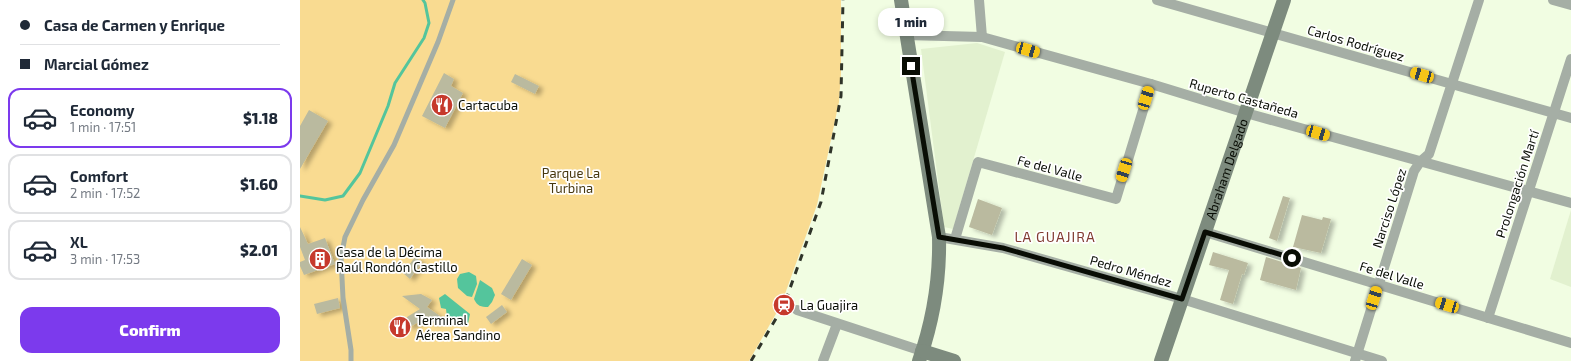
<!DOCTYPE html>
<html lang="en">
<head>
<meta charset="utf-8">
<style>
  :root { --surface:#fff; --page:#f6f6f7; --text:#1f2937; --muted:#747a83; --line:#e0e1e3; --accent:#7c3aed }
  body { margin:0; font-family:"Exo 2",sans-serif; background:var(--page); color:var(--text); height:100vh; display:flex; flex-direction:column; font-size:15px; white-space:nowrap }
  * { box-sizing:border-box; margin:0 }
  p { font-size:13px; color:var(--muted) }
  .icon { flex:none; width:22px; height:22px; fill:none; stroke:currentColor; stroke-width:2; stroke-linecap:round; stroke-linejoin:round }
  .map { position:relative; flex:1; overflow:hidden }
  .panel { display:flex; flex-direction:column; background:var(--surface); width:300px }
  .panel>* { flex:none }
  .hud { display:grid; align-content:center; height:88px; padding:0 20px; background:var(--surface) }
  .end { position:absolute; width:18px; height:18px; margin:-9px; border:5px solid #090d05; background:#fff; box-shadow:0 0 0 2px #fff }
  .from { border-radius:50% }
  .bubble { position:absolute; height:28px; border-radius:12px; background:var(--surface); box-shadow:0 2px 6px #0003; font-size:13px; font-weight:800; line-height:28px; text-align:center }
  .car { position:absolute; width:12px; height:24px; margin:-12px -6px; border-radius:5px; box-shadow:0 0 3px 1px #0007; background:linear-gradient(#f5c518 24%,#345 0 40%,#f5c518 0 76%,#345 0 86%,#f5c518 0) }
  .hud b { display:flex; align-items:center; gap:14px; height:38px; font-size:15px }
  .hud b+b { border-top:1px solid var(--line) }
  .hud i { width:10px; height:10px; background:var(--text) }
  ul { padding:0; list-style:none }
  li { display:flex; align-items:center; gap:12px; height:60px; margin:0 8px 6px; padding:0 12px; border:2px solid var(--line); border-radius:12px }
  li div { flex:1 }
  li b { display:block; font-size:15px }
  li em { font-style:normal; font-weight:800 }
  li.on { border-color:var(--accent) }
  li>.icon { width:36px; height:36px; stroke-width:1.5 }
  .primary-button { display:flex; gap:8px; margin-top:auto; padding:8px 20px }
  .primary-button a { flex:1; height:46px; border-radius:12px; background:var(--accent); color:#fff; font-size:16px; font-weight:800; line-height:46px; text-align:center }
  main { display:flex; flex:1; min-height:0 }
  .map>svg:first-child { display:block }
  .built { fill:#e2f1cf }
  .park { fill:#f9db91 }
  .water { fill:#54c59c }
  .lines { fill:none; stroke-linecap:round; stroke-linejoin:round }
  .stream { stroke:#54c59c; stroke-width:3 }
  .building { fill:#baba9f; filter:url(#shadow) }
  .lane { stroke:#a5aea5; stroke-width:5 }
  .street { stroke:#a5aea5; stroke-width:10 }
  .secondary { stroke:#7d8b7e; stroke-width:14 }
  .rail { stroke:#2f3429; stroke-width:3; stroke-dasharray:7 7; stroke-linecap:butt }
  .route { stroke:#090d05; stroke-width:5 }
  .labels { text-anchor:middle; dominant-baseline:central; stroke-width:3.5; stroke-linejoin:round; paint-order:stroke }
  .street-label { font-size:13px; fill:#090d05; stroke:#fff }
  .poi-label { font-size:13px; fill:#090d05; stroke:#fff; text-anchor:start }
  .park-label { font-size:13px; fill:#47380f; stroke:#fff }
  .neighbourhood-label { font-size:14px; letter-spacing:1px; fill:#813a30; stroke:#fff }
</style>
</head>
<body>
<main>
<section class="panel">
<div class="hud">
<b><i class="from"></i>Casa de Carmen y Enrique</b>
<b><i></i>Marcial Gómez</b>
</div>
<ul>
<li class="on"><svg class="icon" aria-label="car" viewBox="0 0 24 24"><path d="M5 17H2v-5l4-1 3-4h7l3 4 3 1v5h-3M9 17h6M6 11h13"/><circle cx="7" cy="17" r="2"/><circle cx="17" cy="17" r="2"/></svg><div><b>Economy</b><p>1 min · 17:51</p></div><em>$1.18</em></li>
<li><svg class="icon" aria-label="car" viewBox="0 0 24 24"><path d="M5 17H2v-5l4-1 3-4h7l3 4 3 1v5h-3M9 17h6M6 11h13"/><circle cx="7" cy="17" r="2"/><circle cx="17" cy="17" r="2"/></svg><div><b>Comfort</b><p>2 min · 17:52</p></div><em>$1.60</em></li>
<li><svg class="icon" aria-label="car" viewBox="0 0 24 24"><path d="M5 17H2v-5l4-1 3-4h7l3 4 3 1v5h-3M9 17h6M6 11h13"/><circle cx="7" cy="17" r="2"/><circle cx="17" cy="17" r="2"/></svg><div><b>XL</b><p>3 min · 17:53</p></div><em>$2.01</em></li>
</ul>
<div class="primary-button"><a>Confirm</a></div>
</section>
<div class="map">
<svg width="1271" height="361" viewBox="0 0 1271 361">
  <defs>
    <filter id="shadow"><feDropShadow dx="4.5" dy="2.5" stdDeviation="2" flood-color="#0004"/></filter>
  </defs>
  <rect width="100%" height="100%" fill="#f1fde2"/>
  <g class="built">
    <polygon points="677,43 705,52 653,229 644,227 621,49"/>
    <polygon points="1271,210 1271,287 1250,279"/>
  </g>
  <polygon class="park" points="0,0 541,0 541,73 539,102 517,205 481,305 449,361 0,361"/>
  <g class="water">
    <polygon points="169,272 176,276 177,284 172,297 167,296 158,288 157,279 160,274"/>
    <path d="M180,280L192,288L195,295L192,302L188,307C181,307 177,306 174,299Z"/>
    <polygon points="145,294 170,314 168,324 156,317 151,323 147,317 146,309 141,308 139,298"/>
  </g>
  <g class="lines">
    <polyline class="stream" points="0,196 25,200 43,196 60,173 88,106 95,83 124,38 129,23 125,3 123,0"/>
  </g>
  <g class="building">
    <polygon points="144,73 154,79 151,86 163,93 145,128 122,116"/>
    <polygon points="215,74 239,86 235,94 211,82"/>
    <polygon points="9,110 28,121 0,169 0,126"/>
    <polygon points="983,196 990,198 977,241 969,238"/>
    <polygon points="678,199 702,208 692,235 669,227"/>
    <polygon points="1002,215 1022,220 1023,217 1031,219 1021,253 993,247"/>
    <polygon points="0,227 8,244 25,238 35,264 4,275 0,266 0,262 5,260 0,247"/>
    <polygon points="913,252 948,263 944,275 942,274 933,304 920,300 929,270 909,265"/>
    <polygon points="115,257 122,262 110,279 103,273"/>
    <polygon points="966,257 1001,268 996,290 960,280"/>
    <polygon points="222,259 232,265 211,300 201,294"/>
    <polygon points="121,294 132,300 127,307 140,316 135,324 126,318 108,328 107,317 120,309 102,296"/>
    <polygon points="38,298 40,308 17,314 14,304"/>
    <polygon points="202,305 207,312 191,324 186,317"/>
  </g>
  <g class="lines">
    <polyline class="lane" points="51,361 51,350 43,298 41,258 45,237 63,200 94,145 138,42 153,0"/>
    <g class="street">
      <polyline points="679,0 682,37"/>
      <polyline points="857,0 1271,118"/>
      <polyline points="1253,0 1271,5"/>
      <polyline points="606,35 682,37 851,84 946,113 1271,203"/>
      <polyline points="905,232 1271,343"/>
      <polyline points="639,237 703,248 882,299 1082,361"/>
      <polyline points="655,239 678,162 816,199 851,84"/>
      <polyline points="497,310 622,351"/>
      <polyline points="1188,318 1271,59"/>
      <polyline points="523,361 537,324"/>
      <polyline points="1055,361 1114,171 1120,162 1129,154 1179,0"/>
    </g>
    <g class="secondary">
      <path d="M601,0L639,237C640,279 633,321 619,361"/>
      <polyline points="622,351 654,361"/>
      <path id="s1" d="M861,361L984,0"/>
    </g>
    <polyline class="rail" points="451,361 484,305 521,202 541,96 543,0"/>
  </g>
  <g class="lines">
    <polyline class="route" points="611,66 639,237 703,248 882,299 905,232 992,258"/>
  </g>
  <defs>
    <g id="restaurant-disc" transform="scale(1.15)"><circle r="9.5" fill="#c6392c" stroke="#fff"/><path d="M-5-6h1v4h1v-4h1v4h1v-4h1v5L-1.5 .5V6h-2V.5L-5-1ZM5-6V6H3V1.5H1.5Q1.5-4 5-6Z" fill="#fff"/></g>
    <g id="building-disc" transform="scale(1.15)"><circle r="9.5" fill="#c6392c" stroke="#fff"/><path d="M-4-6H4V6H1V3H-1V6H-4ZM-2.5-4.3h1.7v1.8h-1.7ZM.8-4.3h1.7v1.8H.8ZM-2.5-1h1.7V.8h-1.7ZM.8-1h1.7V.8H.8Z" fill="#fff"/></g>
    <g id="station-disc" transform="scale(1.15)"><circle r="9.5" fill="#c6392c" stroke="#fff"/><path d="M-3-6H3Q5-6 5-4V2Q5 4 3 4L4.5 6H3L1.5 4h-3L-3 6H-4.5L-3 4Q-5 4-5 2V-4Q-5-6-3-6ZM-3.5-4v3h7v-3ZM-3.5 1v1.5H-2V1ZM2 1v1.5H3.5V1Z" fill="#fff"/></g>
  </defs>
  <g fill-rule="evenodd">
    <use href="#restaurant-disc" x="142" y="105"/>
    <use href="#building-disc" x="20" y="259"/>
    <use href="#station-disc" x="484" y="305"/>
    <use href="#restaurant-disc" x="100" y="327"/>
  </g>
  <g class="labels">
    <g class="street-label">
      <text transform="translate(1056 43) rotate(16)">Carlos Rodríguez</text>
      <text transform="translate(944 98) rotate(16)">Ruperto Castañeda</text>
      <text transform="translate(750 168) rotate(15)">Fe del Valle</text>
      <text stroke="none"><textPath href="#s1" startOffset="203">Abraham Delgado</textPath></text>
      <text transform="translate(1217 184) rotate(-72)">Prolongación Martí</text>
      <text transform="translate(1089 208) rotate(-72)">Narciso López</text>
      <text transform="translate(831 271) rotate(16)">Pedro Méndez</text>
      <text transform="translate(1092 275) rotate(17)">Fe del Valle</text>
    </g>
    <g class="poi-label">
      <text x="158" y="105">Cartacuba</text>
      <text x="36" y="252">Casa de la Décima<tspan x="36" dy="15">Raúl Rondón Castillo</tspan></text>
      <text x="500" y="305">La Guajira</text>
      <text x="116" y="320">Terminal<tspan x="116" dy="15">Aérea Sandino</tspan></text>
    </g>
    <g class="park-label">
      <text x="271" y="173">Parque La<tspan x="271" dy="15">Turbina</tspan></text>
    </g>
    <g class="neighbourhood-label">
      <text x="755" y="236">LA GUAJIRA</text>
    </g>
  </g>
</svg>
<i class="end from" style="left:992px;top:258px"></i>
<i class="end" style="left:611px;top:66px"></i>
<div class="bubble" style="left:578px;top:8px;width:66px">1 min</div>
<i class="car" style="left:728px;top:50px;rotate:106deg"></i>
<i class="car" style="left:1122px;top:75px;rotate:286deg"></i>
<i class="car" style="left:846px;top:98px;rotate:17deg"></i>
<i class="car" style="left:1018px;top:133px;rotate:106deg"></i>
<i class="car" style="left:824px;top:170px;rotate:197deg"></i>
<i class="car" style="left:1074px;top:298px;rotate:17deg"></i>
<i class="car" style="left:1147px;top:305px;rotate:287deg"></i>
</div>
</main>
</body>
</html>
